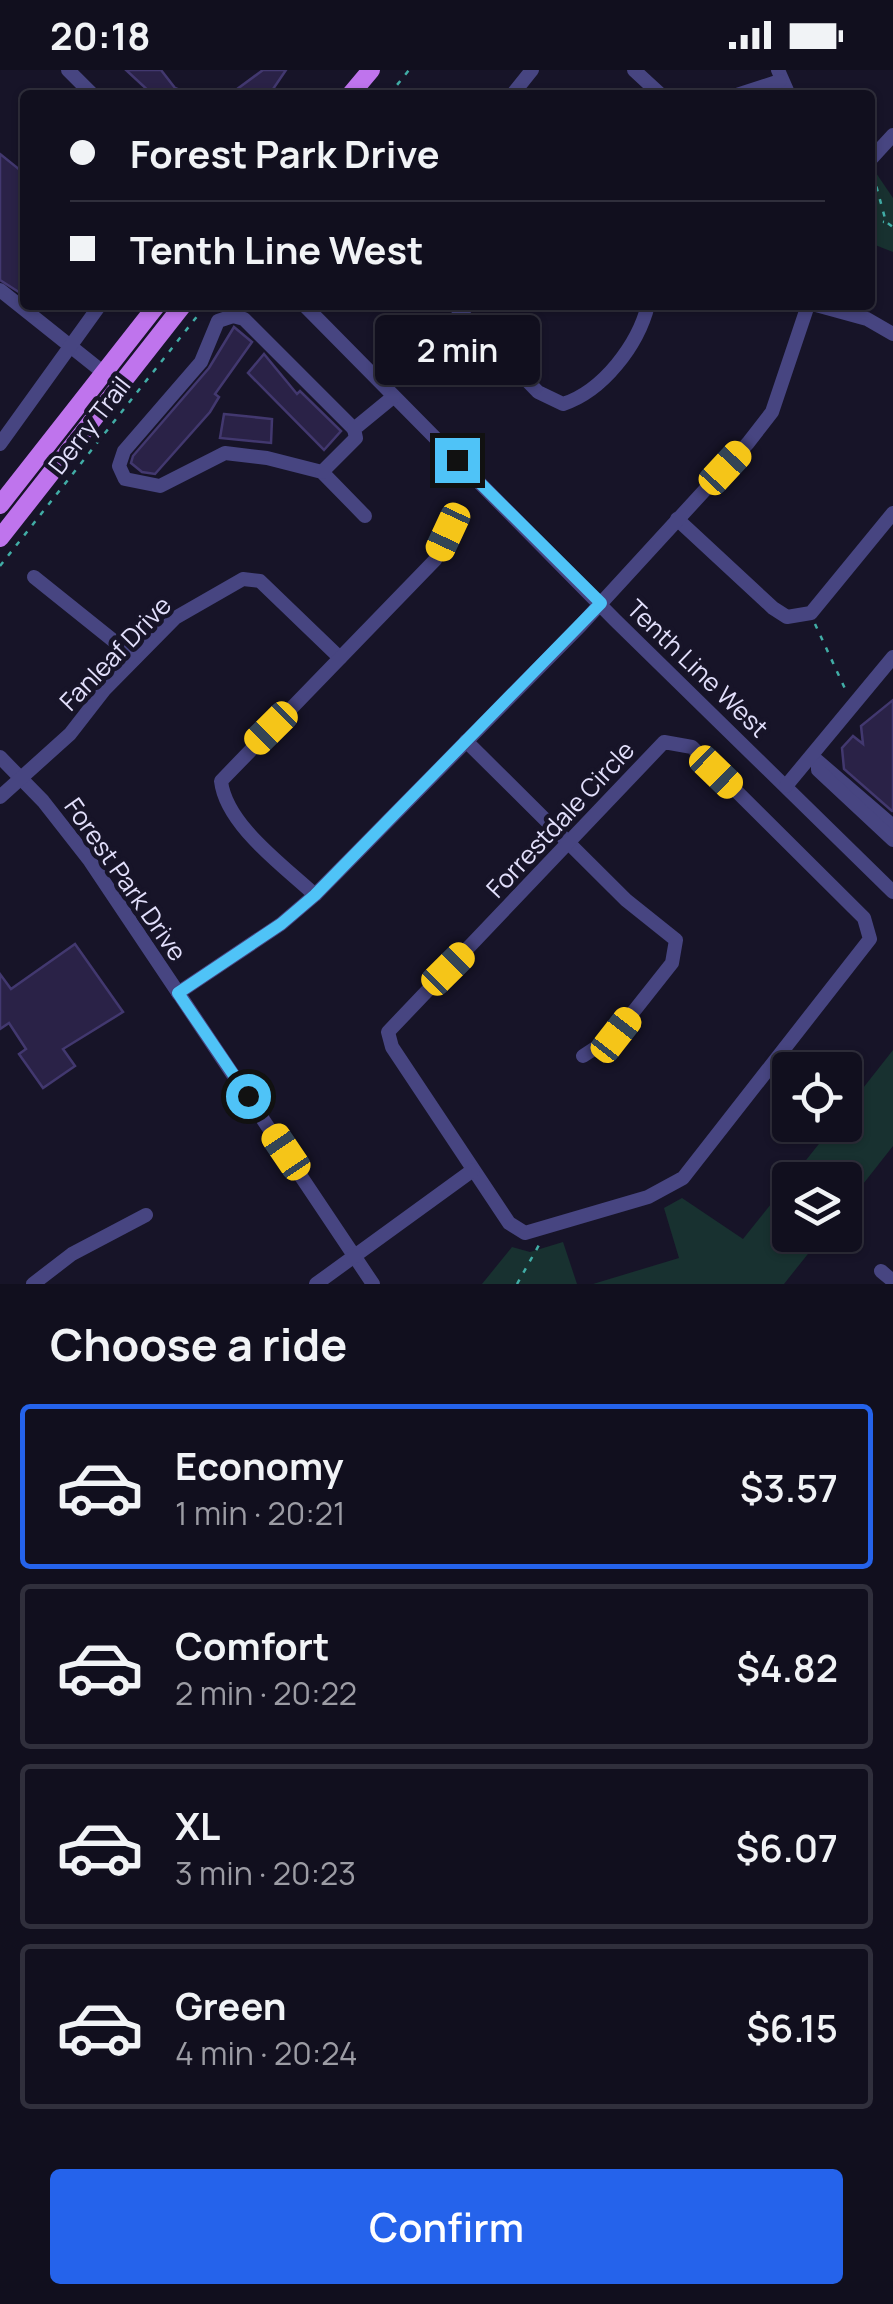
<!DOCTYPE html>
<html lang="en">
<head>
<meta charset="utf-8">
<style>
  :root { --surface:#110f1e; --page:#1e1d2b; --text:#f1f3f6; --muted:#9c9ca4; --line:#302f3c; --accent:#2563eb }
  body { margin:0; font-family:Manrope,sans-serif; background:var(--page); color:var(--text); height:100vh; display:flex; flex-direction:column; font-size:38px; white-space:nowrap }
  * { box-sizing:border-box; margin:0 }
  p { font-size:32px; color:var(--muted) }
  .icon { flex:none; width:55px; height:55px; fill:none; stroke:currentColor; stroke-width:2; stroke-linecap:round; stroke-linejoin:round }
  .map { position:relative; height:1214px; overflow:hidden }
  .panel { display:flex; flex-direction:column; background:var(--surface); flex:1 }
  .panel>* { flex:none }
  .top-card { position:absolute; left:20px; top:20px; width:855px; height:220px; border-radius:10px; box-shadow:0 2px 8px #0004,0 0 0 2px var(--line); display:grid; align-content:center; height:220px; padding:0 50px; background:var(--surface) }
  .tools { position:absolute; left:772px; top:982px; display:grid; gap:20px }
  .tools a { display:grid; place-items:center; width:90px; height:90px; border-radius:10px; background:var(--surface); box-shadow:0 2px 8px #0004,0 0 0 2px var(--line); font-size:50px }
  .end { position:absolute; width:45px; height:45px; margin:-22px; border:12px solid #4fc3f7; background:#111; box-shadow:0 0 0 5px #111 }
  .from { border-radius:50% }
  .bubble { position:absolute; height:70px; border-radius:10px; background:var(--surface); box-shadow:0 2px 8px #0004,0 0 0 2px var(--line); font-size:32px; font-weight:600; line-height:70px; text-align:center }
  .car { position:absolute; width:30px; height:60px; margin:-30px -15px; border-radius:12px; box-shadow:0 0 8px 2px #0007; background:linear-gradient(#f5c518 24%,#345 0 40%,#f5c518 0 76%,#345 0 86%,#f5c518 0) }
  .top-card b { display:flex; align-items:center; gap:35px; height:95px; font-size:38px }
  .top-card b+b { border-top:2px solid var(--line) }
  .top-card i { width:25px; height:25px; background:var(--text) }
  ul { padding:0; list-style:none }
  li { display:flex; align-items:center; gap:30px; height:165px; margin:0 20px 15px; padding:0 30px; border:5px solid var(--line); border-radius:10px }
  li div { flex:1 }
  li b { display:block; font-size:38px }
  li em { font-style:normal; font-weight:600 }
  li.active { border-color:var(--accent) }
  li>.icon { width:90px; height:90px; stroke-width:1.5 }
  h2 { padding:0 50px; font-size:45px; line-height:120px }
  .action { display:flex; gap:20px; margin-top:auto; padding:20px 50px }
  .action a { flex:1; height:115px; border-radius:10px; background:var(--accent); color:#fff; font-size:40px; font-weight:600; line-height:115px; text-align:center }
  .status { display:flex; justify-content:space-between; align-items:center; height:70px; padding:0 50px; background:var(--surface); direction:ltr }
  .status svg { height:28px; fill:currentColor }
  .map>svg:first-child { display:block }
  .green { fill:#183130 }
  .building { fill:#2a2247; stroke:#42386f; stroke-width:2.5 }
  .lines { fill:none; stroke-linecap:round; stroke-linejoin:round }
  .path { stroke:#41ada6; stroke-width:2.5; stroke-dasharray:5 8; stroke-linecap:butt }
  .minor { stroke:#474581; stroke-width:14 }
  .major { stroke:#bf74ed; stroke-width:18 }
  .route { stroke:#4fc3f7; stroke-width:12 }
  .labels { text-anchor:middle; dominant-baseline:central; stroke-width:9; stroke-linejoin:round; paint-order:stroke }
  .street-label { font-size:25px; fill:#e2dffb; stroke:#171428 }
</style>
</head>
<body>
<div class="status"><b>20:18</b><svg viewBox="0 0 49 12"><path d="M0 12V9h3v3zM5 12V6h3v6zM10 12V3h3v9zM15 12V0h3v12zM26 1h20v11H26zM47 4h2v5h-2z"/></svg></div>
<div class="map">
<svg width="893" height="1214" viewBox="0 0 893 1214">
  <rect width="100%" height="100%" fill="#171428"/>
  <g class="green">
    <polygon points="876,103 893,128 893,182 870,173 870,111"/>
    <polygon points="893,980 893,1076 845,1137 845,1110 790,1110 790,1165 823,1165 784,1214 593,1214 679,1188 664,1138 682,1128 743,1169 834,1055 845,1055 845,1041"/>
    <polygon points="563,1172 577,1214 482,1214 512,1177 530,1182"/>
  </g>
  <g class="building">
    <polygon points="126,0 161,0 175,18 192,25 153,25"/>
    <polygon points="263,0 286,0 269,25 229,25"/>
    <polygon points="0,84 25,104 25,226 0,210"/>
    <polygon points="234,257 252,272 215,324 219,327 210,342 155,404 142,402 131,393 133,386 209,298"/>
    <polygon points="264,284 297,324 300,321 341,361 324,380 248,303"/>
    <polygon points="224,344 272,349 271,373 220,368"/>
    <polygon points="893,630 893,741 892,741 844,699 842,678 853,666 863,674 861,656"/>
    <polygon points="75,874 123,942 63,979 75,996 43,1018 19,984 26,979 9,953 0,959 0,904 11,919"/>
  </g>
  <g class="lines">
    <g class="path">
      <polyline points="389,25 409,0"/>
      <polyline points="873,104 886,152 893,157"/>
      <polyline points="870,150 884,152"/>
      <polyline points="0,496 206,235"/>
      <polyline points="815,554 847,623"/>
      <polyline points="517,1214 539,1175"/>
    </g>
    <g class="minor">
      <polyline points="68,0 93,25"/>
      <polyline points="634,0 661,25"/>
      <polyline points="778,0 789,25"/>
      <polyline points="512,25 532,0"/>
      <polyline points="737,25 780,11"/>
      <polyline points="870,90 893,65"/>
      <polyline points="0,220 104,303"/>
      <polyline points="304,235 615,550 893,822"/>
      <path d="M454,235L538,322L563,334C603,321 638,275 648,235"/>
      <polyline points="816,235 867,249 893,264"/>
      <polyline points="354,359 244,249 233,246 218,251 201,292 124,381 119,396 125,409 160,416 225,383 267,388 322,402 365,446"/>
      <polyline points="0,374 100,235"/>
      <polyline points="322,402 356,368 354,359 393,327"/>
      <polyline points="677,449 773,538 787,547 811,543 893,443"/>
      <polyline points="34,507 135,588"/>
      <polyline points="466,671 626,830 676,870 672,893 615,965 583,986"/>
      <polygon points="664,672 692,677 864,848 870,869 683,1108 648,1127 525,1163 509,1153 392,977 388,962"/>
      <polyline points="0,687 43,731 90,791 373,1214"/>
      <polyline points="813,687 893,756"/>
      <polyline points="818,692 818,700 893,770"/>
      <polyline points="786,716 893,587"/>
      <polyline points="0,727 70,664 105,619 175,548 243,509 260,511 340,588"/>
      <path d="M315,825C284,796 226,755 221,711L435,490L448,462"/>
      <polyline points="178,923 281,854 315,825 581,555 748,373 772,342 808,235"/>
      <polyline points="881,1201 893,1211"/>
      <polyline points="33,1214 72,1184 146,1145"/>
      <polyline points="316,1214 473,1100"/>
    </g>
    <g class="major">
      <polyline points="350,25 371,0"/>
      <polyline points="0,435 157,235"/>
      <polyline points="0,468 183,235"/>
    </g>
  </g>
  <g class="lines">
    <polyline class="route" points="248,1026 178,923 281,854 315,825 601,533 457,390"/>
  </g>
  <g class="labels">
    <g class="street-label">
      <text transform="translate(89 355) rotate(-52)">Derry Trail</text>
      <text transform="translate(115 583) rotate(-46)">Fanleaf Drive</text>
      <text transform="translate(698 598) rotate(44)">Tenth Line West</text>
      <text transform="translate(560 749) rotate(-47)">Forrestdale Circle</text>
      <text transform="translate(126 809) rotate(55)">Forest Park Drive</text>
    </g>
  </g>
</svg>
<div class="tools">
<a><svg class="icon" aria-label="locate" viewBox="0 0 24 24"><circle cx="12" cy="12" r="6"/><path d="M12 2v4M12 18v4M2 12h4M18 12h4"/></svg></a>
<a><svg class="icon" aria-label="layers" viewBox="0 0 24 24"><path d="M12 4l9 5-9 5-9-5zM3 14l9 5 9-5"/></svg></a>
</div>
<i class="end from" style="left:248px;top:1026px"></i>
<i class="end" style="left:457px;top:390px"></i>
<div class="bubble" style="left:375px;top:245px;width:165px">2 min</div>
<i class="car" style="left:725px;top:398px;rotate:43deg"></i>
<i class="car" style="left:448px;top:462px;rotate:205deg"></i>
<i class="car" style="left:271px;top:658px;rotate:225deg"></i>
<i class="car" style="left:716px;top:702px;rotate:134deg"></i>
<i class="car" style="left:448px;top:899px;rotate:45deg"></i>
<i class="car" style="left:616px;top:965px;rotate:38deg"></i>
<i class="car" style="left:286px;top:1082px;rotate:326deg"></i>
<div class="top-card">
<b><i class="from"></i>Forest Park Drive</b>
<b><i></i>Tenth Line West</b>
</div>
</div>
<section class="panel">
<h2>Choose a ride</h2>
<ul>
<li class="active"><svg class="icon" aria-label="car" viewBox="0 0 24 24"><path d="M5 17H2v-5l4-1 3-4h7l3 4 3 1v5h-3M9 17h6M6 11h13"/><circle cx="7" cy="17" r="2"/><circle cx="17" cy="17" r="2"/></svg><div><b>Economy</b><p>1 min · 20:21</p></div><em>$3.57</em></li>
<li><svg class="icon" aria-label="car" viewBox="0 0 24 24"><path d="M5 17H2v-5l4-1 3-4h7l3 4 3 1v5h-3M9 17h6M6 11h13"/><circle cx="7" cy="17" r="2"/><circle cx="17" cy="17" r="2"/></svg><div><b>Comfort</b><p>2 min · 20:22</p></div><em>$4.82</em></li>
<li><svg class="icon" aria-label="car" viewBox="0 0 24 24"><path d="M5 17H2v-5l4-1 3-4h7l3 4 3 1v5h-3M9 17h6M6 11h13"/><circle cx="7" cy="17" r="2"/><circle cx="17" cy="17" r="2"/></svg><div><b>XL</b><p>3 min · 20:23</p></div><em>$6.07</em></li>
<li><svg class="icon" aria-label="car" viewBox="0 0 24 24"><path d="M5 17H2v-5l4-1 3-4h7l3 4 3 1v5h-3M9 17h6M6 11h13"/><circle cx="7" cy="17" r="2"/><circle cx="17" cy="17" r="2"/></svg><div><b>Green</b><p>4 min · 20:24</p></div><em>$6.15</em></li>
</ul>
<div class="action"><a>Confirm</a></div>
</section>
</body>
</html>
